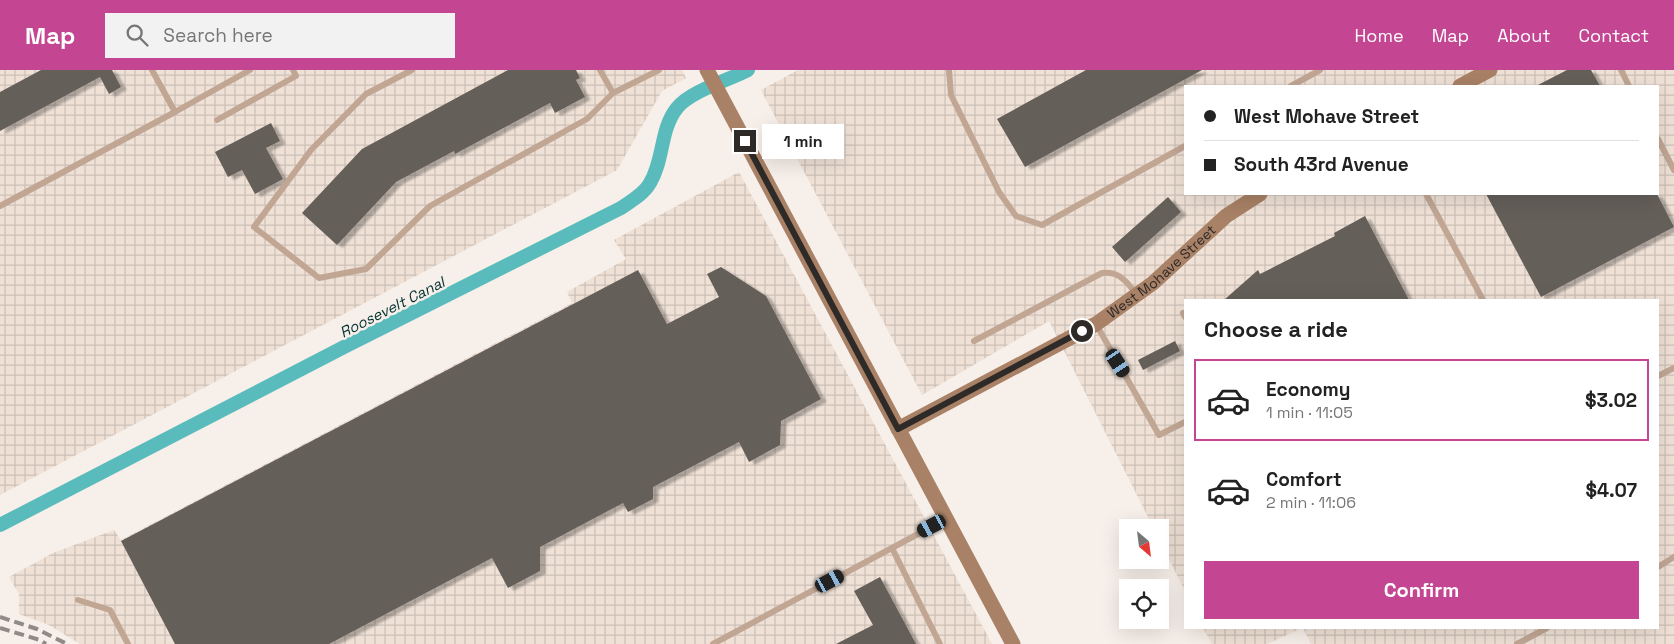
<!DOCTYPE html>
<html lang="en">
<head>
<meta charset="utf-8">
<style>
  :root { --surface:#fff; --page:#f2f2f2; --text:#222; --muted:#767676; --line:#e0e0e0; --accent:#c44592 }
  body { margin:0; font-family:"Space Grotesk",sans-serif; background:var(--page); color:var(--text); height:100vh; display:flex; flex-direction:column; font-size:19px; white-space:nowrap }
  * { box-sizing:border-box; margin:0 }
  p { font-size:16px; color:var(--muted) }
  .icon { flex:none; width:28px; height:28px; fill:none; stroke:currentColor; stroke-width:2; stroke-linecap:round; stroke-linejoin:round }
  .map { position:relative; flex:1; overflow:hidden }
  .side { position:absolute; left:1184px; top:229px; width:475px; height:330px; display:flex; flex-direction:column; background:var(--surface); border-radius:0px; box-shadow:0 5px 20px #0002 }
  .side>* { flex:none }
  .top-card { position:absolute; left:1184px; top:15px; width:475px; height:110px; border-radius:0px; box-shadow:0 5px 20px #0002; display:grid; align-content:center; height:110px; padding:0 20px; background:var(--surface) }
  .needle { width:32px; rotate:152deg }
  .buttons { position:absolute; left:1119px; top:449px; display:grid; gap:10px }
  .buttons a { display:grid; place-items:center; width:50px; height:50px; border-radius:0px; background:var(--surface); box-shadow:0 5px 20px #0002; font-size:25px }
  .end { position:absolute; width:22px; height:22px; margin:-11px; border:6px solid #2d2a28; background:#fff; box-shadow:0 0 0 2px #fff }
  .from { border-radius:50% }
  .bubble { position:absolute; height:35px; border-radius:0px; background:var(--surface); box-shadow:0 5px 20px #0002; font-size:16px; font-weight:700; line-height:35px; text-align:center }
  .car { position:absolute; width:15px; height:30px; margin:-15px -8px; border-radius:6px; box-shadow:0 0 4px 1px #0007; background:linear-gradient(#222 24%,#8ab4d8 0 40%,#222 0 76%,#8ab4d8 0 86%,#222 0) }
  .top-card b { display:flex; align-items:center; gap:18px; height:48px; font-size:19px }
  .top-card b+b { border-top:1px solid var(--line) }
  .top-card i { width:12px; height:12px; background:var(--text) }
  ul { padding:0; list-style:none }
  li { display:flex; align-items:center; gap:15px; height:82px; margin:0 10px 8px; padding:0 10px; border:2px solid transparent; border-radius:0px }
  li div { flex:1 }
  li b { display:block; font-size:19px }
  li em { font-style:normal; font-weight:700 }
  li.current { border-color:var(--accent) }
  li>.icon { width:45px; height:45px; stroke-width:1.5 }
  h2 { padding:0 20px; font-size:22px; line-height:60px }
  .button { display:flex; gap:10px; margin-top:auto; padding:10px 20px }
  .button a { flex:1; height:58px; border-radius:0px; background:var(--accent); color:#fff; font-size:20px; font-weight:700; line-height:58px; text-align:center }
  header { display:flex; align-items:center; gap:30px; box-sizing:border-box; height:70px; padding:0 25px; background:var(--accent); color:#fff }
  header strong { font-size:24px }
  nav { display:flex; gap:28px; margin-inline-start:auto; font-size:18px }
  .search { width:350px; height:45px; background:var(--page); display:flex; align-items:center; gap:12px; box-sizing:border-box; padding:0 18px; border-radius:0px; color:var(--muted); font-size:19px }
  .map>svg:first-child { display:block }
  .industrial { fill:url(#industrial-grid); fill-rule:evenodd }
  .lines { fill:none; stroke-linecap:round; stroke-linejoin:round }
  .canal { stroke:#5abbbc; stroke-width:14 }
  .building { fill:#655f5a; filter:url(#shadow) }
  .lane { stroke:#c1a694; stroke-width:6 }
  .secondary { stroke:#a88166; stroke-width:15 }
  .rail { stroke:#908b87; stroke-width:4; stroke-dasharray:10 5; stroke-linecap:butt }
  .route { stroke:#2d2a28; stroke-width:6 }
  .labels { text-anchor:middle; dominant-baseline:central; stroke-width:5; stroke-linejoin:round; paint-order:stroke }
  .street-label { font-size:14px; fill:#2d2a28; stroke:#f7efe9 }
  .water-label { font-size:15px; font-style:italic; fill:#003131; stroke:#f7efe9 }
</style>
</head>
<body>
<header>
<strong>Map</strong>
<div class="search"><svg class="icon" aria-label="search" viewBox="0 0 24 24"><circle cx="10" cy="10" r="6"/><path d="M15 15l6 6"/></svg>Search here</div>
<nav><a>Home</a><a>Map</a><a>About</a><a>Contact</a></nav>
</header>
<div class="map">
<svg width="1674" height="574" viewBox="0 0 1674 574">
  <defs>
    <pattern id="industrial-grid" width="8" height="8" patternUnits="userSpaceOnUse" patternTransform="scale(1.25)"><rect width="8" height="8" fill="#efe1d6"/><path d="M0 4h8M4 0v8" fill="none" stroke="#cdc1b8"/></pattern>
    <filter id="shadow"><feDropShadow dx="5.5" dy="3" stdDeviation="1" flood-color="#0004"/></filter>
  </defs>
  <rect width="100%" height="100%" fill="#f7efe9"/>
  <g class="industrial">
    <polygon points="0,0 682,0 686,8 662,21 617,100 0,425"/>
    <path d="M798,0H1674V574H1311L1303,558H1658V230H1185V521L1160,471V458L1153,457L1049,251L922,325L761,20ZM1185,16H1658V124H1185Z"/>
    <polygon points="739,102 992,574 80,574 49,555 19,544 19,524 9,507 53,483 114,460 121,470 572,233 567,222 626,189 614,170"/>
    <polygon points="1203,558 1302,558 1267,574 1212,574"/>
  </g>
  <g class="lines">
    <path class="canal" d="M0,455L344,277L621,138C631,131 644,124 650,113C664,90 660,59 677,38C690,21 729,10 748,0"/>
  </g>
  <g class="building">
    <polygon points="41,0 112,0 121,17 109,24 100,7 0,61 0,22"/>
    <polygon points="508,0 576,0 580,8 576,10 585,27 555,43 550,33 455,84 454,81 396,112 337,175 302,143 362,79"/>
    <polygon points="1086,0 1202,0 1025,97 997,49"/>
    <polygon points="1567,0 1591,0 1600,16 1536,16"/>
    <polygon points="271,53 280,71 266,78 283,109 255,124 242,100 228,107 215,82"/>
    <polygon points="1486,124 1657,124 1674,157 1541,227"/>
    <polygon points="1168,127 1181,142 1125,192 1112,177"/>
    <polygon points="1365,146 1409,230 1224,230 1258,200 1260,204 1335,166 1334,163"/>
    <polygon points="721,197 766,226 821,329 781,351 780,375 749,392 739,372 653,417 653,429 628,442 623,433 540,477 540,501 508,518 492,488 329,574 175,574 121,471 638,200 667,254 719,227 707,204"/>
    <polygon points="1175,271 1180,281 1143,300 1138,290"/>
    <polygon points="880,507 916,574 836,574 873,555 854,521"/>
  </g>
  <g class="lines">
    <g class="lane">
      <polyline points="412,0 366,24 311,80 254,157 319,208 366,199 430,136 587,49 613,23"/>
      <polyline points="600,0 613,23 659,0"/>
      <polyline points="949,0 951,25 999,122 1016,146 1042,155 1185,76"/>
      <polyline points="1621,0 1629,16"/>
      <polyline points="1291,16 1320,0"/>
      <polyline points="175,42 250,0"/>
      <polyline points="217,50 296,6 293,0"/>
      <polyline points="1658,69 1674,100"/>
      <polyline points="1426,124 1483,230"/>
      <polyline points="0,136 175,42 152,0"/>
      <polyline points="1183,243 1185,247"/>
      <polyline points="1096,254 1159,365 1185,352"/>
      <path d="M974,271L1102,203C1120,201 1126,212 1137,224"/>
      <polyline points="1658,306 1674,298"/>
      <polyline points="892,478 940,574"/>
      <polyline points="1658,497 1674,487"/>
      <polyline points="78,530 110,540 128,574"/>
      <polyline points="713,574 946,449"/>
      <polyline points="1517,574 1547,558"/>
    </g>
    <g class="secondary">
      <polyline points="707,0 1013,574"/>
      <polyline points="1460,16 1490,0"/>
      <path id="s1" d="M898,359L1096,254L1153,213L1226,146L1260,124"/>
    </g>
    <g class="rail">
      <polyline points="0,547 37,559 67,574"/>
      <polyline points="0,558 40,570 46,574"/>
    </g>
  </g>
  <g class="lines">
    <polyline class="route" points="745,71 898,359 1082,261"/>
  </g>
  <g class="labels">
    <g class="street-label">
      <text stroke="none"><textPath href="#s1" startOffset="308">West Mohave Street</textPath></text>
    </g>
    <g class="water-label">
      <text transform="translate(392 237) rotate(-27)">Roosevelt Canal</text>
    </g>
  </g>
</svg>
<div class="buttons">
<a><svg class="needle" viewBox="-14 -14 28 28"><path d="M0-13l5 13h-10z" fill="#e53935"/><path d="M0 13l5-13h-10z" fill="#767676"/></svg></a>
<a><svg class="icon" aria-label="locate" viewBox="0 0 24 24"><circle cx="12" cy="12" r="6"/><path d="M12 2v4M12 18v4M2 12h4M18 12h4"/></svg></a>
</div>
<i class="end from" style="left:1082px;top:261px"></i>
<i class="end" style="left:745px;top:71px"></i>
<div class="bubble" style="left:762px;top:54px;width:82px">1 min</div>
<i class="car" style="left:1118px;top:293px;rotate:147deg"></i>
<i class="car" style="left:932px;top:456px;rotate:242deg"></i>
<i class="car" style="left:830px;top:511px;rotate:62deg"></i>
<div class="top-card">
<b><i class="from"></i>West Mohave Street</b>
<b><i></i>South 43rd Avenue</b>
</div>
<section class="side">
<h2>Choose a ride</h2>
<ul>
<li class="current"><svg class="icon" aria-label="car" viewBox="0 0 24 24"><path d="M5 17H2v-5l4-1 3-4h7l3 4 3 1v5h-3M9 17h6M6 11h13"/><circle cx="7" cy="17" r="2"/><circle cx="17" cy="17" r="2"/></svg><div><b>Economy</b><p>1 min · 11:05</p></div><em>$3.02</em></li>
<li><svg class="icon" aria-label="car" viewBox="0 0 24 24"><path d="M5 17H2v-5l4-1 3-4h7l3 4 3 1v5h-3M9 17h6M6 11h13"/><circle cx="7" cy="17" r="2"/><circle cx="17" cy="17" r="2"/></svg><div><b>Comfort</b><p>2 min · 11:06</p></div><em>$4.07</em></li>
</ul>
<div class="button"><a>Confirm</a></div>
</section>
</div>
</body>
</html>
